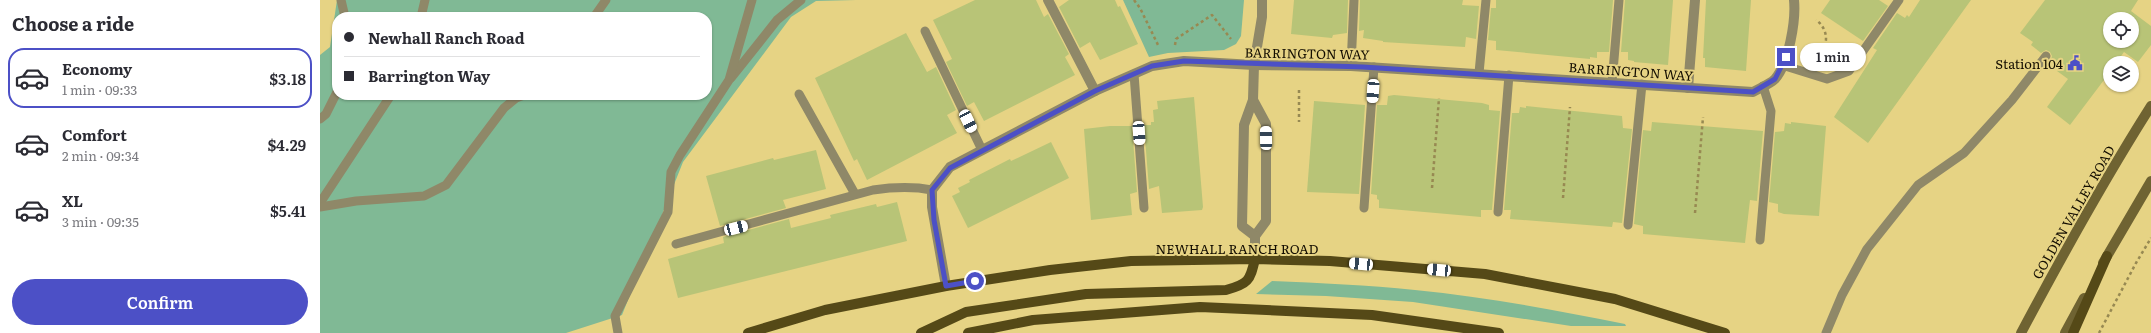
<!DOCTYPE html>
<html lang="en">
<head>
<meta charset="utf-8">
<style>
  :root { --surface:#fff; --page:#f2f2f3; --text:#2b2b33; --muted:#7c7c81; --line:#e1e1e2; --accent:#4c50c6 }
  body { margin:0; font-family:Literata,serif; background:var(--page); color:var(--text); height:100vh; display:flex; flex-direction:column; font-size:15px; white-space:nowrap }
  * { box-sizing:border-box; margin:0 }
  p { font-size:13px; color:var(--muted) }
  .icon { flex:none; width:22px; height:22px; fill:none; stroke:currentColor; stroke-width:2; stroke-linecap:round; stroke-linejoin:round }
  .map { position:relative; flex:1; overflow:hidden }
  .panel { display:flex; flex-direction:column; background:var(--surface); width:320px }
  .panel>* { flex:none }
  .hud { position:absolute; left:12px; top:12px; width:380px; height:88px; border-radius:16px; box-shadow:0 1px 3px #0004; display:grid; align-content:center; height:88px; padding:0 12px; background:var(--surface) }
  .controls { position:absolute; left:1783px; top:12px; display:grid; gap:8px }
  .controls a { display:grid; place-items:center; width:36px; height:36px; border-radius:50%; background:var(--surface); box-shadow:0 1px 3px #0004; font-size:20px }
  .end { position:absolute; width:18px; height:18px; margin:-9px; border:5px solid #4c50c6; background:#fff; box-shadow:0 0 0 2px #fff }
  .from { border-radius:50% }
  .bubble { position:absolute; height:28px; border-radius:14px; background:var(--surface); box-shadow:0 1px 3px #0004; font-size:13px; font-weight:600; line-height:28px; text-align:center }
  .car { position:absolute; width:12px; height:24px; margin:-12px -6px; border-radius:5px; box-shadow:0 0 3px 1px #0007; background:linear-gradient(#fff 24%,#345 0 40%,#fff 0 76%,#345 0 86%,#fff 0) }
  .hud b { display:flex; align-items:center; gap:14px; height:38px; font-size:15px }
  .hud b+b { border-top:1px solid var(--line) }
  .hud i { width:10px; height:10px; background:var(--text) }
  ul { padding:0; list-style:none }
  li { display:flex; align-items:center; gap:12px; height:60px; margin:0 8px 6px; padding:0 4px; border:2px solid transparent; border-radius:16px }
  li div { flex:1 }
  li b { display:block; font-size:15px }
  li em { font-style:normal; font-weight:600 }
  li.on { border-color:var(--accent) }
  li>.icon { width:36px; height:36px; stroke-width:1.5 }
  h2 { padding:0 12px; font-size:18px; line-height:48px }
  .button { display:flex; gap:8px; margin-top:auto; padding:8px 12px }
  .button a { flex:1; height:46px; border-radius:24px; background:var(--accent); color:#fff; font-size:16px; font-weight:600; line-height:46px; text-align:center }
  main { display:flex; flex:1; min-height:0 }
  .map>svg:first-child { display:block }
  .green { fill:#80b995; fill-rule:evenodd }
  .building { fill:#b8c477; fill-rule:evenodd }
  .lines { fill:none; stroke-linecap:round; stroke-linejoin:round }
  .path { stroke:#978952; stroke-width:2.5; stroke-dasharray:3 3; stroke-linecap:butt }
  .lane { stroke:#8f8868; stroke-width:9 }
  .street { stroke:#8f8868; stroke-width:10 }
  .secondary { stroke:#6f6332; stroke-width:10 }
  .primary { stroke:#554917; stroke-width:10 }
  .route { stroke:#4c50c6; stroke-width:5 }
  .labels { text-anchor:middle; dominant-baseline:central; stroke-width:4; stroke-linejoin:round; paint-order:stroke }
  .street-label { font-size:13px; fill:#130d00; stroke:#e6d384 }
  .poi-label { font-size:13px; fill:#130d00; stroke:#e6d384; text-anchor:end }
</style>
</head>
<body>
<main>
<section class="panel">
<h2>Choose a ride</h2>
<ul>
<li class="on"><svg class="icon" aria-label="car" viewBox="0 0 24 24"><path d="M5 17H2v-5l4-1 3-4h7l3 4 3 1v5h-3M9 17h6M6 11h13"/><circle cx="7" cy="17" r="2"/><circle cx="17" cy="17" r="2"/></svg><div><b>Economy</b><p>1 min · 09:33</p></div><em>$3.18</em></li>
<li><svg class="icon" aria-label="car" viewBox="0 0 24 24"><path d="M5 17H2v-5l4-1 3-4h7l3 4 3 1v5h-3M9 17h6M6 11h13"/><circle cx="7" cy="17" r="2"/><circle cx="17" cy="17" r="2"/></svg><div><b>Comfort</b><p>2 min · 09:34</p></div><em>$4.29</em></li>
<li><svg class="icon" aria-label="car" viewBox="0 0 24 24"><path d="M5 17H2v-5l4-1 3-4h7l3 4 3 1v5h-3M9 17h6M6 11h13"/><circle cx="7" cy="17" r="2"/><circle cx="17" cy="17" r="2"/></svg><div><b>XL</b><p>3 min · 09:35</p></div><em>$5.41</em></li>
</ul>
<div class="button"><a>Confirm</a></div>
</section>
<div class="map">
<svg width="1831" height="333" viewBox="0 0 1831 333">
  <rect width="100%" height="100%" fill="#e6d384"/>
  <g class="green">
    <path d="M17,0H536L496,1L471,17L363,162L302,315L246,333H0V55L10,47ZM17,17H387V95H17Z"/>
    <polygon points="803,0 924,0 921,36 916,44 904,50 848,53 829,57"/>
    <path d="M952,281C1000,283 1048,285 1095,290C1166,297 1236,310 1305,324L1306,326H1251L1093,302L1006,296L936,294Z"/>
  </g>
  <g class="building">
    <polygon points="655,0 716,0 724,17 728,14 749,54 745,57 755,75 664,121 654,102 647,106 626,62 632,59 613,20"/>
    <polygon points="749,0 795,0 798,7 800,6 818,44 780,60 770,42 760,48 739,7"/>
    <polygon points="974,0 1028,0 1027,33 1013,35 1012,38 971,34"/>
    <polygon points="1040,0 1143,0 1142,5 1159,6 1156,39 1146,37 1145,47 1063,42 1063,41 1043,38 1044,30 1039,31"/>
    <polygon points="1176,0 1293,0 1289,52 1277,52 1277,58 1270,57 1270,59 1176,50 1176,41 1168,40 1171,8 1176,8"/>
    <polygon points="1305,0 1353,0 1348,65 1314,62 1314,61 1308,60 1308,52 1301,52"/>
    <polygon points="1386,0 1431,0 1426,71 1385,67 1385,58 1383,58"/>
    <polygon points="1510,0 1559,0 1568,6 1543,41 1501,13"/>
    <polygon points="1600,0 1651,0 1548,143 1514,117 1557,50 1553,48 1577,13 1585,18 1587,15 1589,17"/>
    <path d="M1725,0H1818L1811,11L1831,26V45L1818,62L1804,52L1796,63H1790V72L1750,125L1727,107L1748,79L1737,71L1741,67L1731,60L1732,56L1730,52L1726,50L1721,53L1711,45L1713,42L1700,33ZM1790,19H1812V41H1790Z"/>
    <polygon points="586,33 607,72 616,67 636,110 627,115 637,133 547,180 537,159 534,161 495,78"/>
    <polygon points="1074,95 1162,103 1169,105 1169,110 1180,111 1172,210 1161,210 1161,217 1059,208 1059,200 1057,199 1057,195 1051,194 1057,105 1067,105 1068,96"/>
    <polygon points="874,97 883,207 882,210 842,213 839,186 829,189 824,125 831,125 831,122 834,122 833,110 838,109 837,101"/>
    <polygon points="994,101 1045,105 1039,194 987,192"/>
    <polygon points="1206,106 1302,116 1303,128 1312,129 1302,223 1293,222 1292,227 1190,219 1191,210 1184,210 1192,113 1199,113 1200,107 1206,108"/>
    <polygon points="1332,122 1443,131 1437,201 1430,200 1425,243 1323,234 1323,226 1314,224 1323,130 1331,131"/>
    <polygon points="1471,122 1506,126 1499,216 1464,214 1458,212 1458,204 1449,202 1455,132 1464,131 1465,123 1471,124"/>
    <polygon points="790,126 812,126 817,192 810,194 812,215 771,220 764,129"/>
    <polygon points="731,142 749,178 648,228 632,196 640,192 638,188 650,182 649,180 690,159 691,161"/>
    <polygon points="496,150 506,189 463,200 466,208 400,226 386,176 453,158 454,160"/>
    <polygon points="577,202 587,241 358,298 348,259 404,243 403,237 469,219 471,228 511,218 510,215 556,204 557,207"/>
  </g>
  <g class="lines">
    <g class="path">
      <polyline points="814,0 820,8 839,47"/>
      <polyline points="855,45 856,39 892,15 911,39"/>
      <path d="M1495,54C1511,48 1508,28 1496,20"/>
      <polyline points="979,90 979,122"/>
      <polyline points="1112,188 1119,98"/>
      <polyline points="1243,198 1250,107"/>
      <polyline points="1375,213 1383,117"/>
      <polyline points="1779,333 1816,263 1831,238"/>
    </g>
    <g class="lane">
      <polyline points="21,0 25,17"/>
      <polyline points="101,17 105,0"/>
      <polyline points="274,17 286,0"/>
      <polyline points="605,31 662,150"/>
      <polyline points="1462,65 1507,79 1529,71 1579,0"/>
      <polyline points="1031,66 1034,0"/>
      <polyline points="1159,73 1166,0"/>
      <polyline points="814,74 824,208"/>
      <polyline points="411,78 457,20 481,0"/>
      <polyline points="1292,83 1299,0"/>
      <polyline points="479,94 535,194"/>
      <polyline points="0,119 6,114 17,92"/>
      <polyline points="0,203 71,95"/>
      <polyline points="0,207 36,201 104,196 126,185 184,108 196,98 204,95"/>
      <polyline points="1044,208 1054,67"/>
      <polyline points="1178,212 1189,75"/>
      <polyline points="1308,225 1322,84"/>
      <polyline points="1440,240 1451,111 1443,86"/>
      <path d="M356,244L553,190C574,187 591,186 612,190"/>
      <polyline points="298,333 295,316 348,212 351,172 360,155 409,80 432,0"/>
      <polyline points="1506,333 1522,295 1547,249 1598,185 1644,153 1692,100 1726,56"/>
    </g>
    <g class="street">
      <polyline points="728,0 775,91"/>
      <polyline points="1368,88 1375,0"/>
      <polyline points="933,100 946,124 946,221 935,236 935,259"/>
      <polyline points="935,236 922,226 924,125 933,100 934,65 942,17 942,0"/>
      <path d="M626,286L612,207V190L630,167L775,91L832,66L864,61L934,65L1031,66L1433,92C1440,88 1450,84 1455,79C1469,63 1476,20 1474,0"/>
    </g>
    <g class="secondary">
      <polyline points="1783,263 1831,181"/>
      <path d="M1701,333C1742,256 1784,180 1831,106"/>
      <polyline points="1745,333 1764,298"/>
    </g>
    <g class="primary">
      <polyline points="428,333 505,310 626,286 730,270 811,261 935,259 1010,261 1165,274 1295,299 1405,333"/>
      <path d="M601,333L646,312L766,294L906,290C928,284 930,281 935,259"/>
      <polyline points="648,333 713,320 880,307 1052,315 1179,333"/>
      <polyline points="1753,333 1787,256"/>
    </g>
  </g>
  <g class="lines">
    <polyline class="route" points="655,281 626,286 614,220 612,190 630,168 775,91 832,66 864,61 1043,67 1433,92 1455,79 1466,57"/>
  </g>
  <defs>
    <g id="civic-bare" transform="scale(1.2)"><path d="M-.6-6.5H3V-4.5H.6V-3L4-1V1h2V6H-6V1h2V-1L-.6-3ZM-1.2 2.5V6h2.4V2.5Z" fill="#4c50c6" stroke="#e6d384" stroke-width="2.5" paint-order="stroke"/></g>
  </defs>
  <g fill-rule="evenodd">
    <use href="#civic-bare" x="1755" y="63"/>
  </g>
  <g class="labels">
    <g class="street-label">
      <text transform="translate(987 53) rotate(1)">BARRINGTON WAY</text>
      <text transform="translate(1311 71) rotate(4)">BARRINGTON WAY</text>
      <text transform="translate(1753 212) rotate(-60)">GOLDEN VALLEY ROAD</text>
      <text x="917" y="248">NEWHALL RANCH ROAD</text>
    </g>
    <g class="poi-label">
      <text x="1743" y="63">Station 104</text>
    </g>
  </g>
</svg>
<div class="controls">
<a><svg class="icon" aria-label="locate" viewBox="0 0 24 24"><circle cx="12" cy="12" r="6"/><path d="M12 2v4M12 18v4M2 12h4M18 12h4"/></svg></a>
<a><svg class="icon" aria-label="layers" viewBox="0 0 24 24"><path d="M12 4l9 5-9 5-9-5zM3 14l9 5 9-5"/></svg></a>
</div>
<i class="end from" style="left:655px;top:281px"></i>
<i class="end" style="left:1466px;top:57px"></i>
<div class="bubble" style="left:1480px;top:43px;width:66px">1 min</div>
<i class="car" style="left:1053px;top:91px;rotate:184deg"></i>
<i class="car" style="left:648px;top:121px;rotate:154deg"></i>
<i class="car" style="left:819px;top:133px;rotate:176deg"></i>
<i class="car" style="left:946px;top:138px;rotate:359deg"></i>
<i class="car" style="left:416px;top:228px;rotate:75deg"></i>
<i class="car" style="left:1041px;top:264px;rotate:275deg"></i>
<i class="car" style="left:1119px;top:270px;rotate:275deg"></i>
<div class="hud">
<b><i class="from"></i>Newhall Ranch Road</b>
<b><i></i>Barrington Way</b>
</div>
</div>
</main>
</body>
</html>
